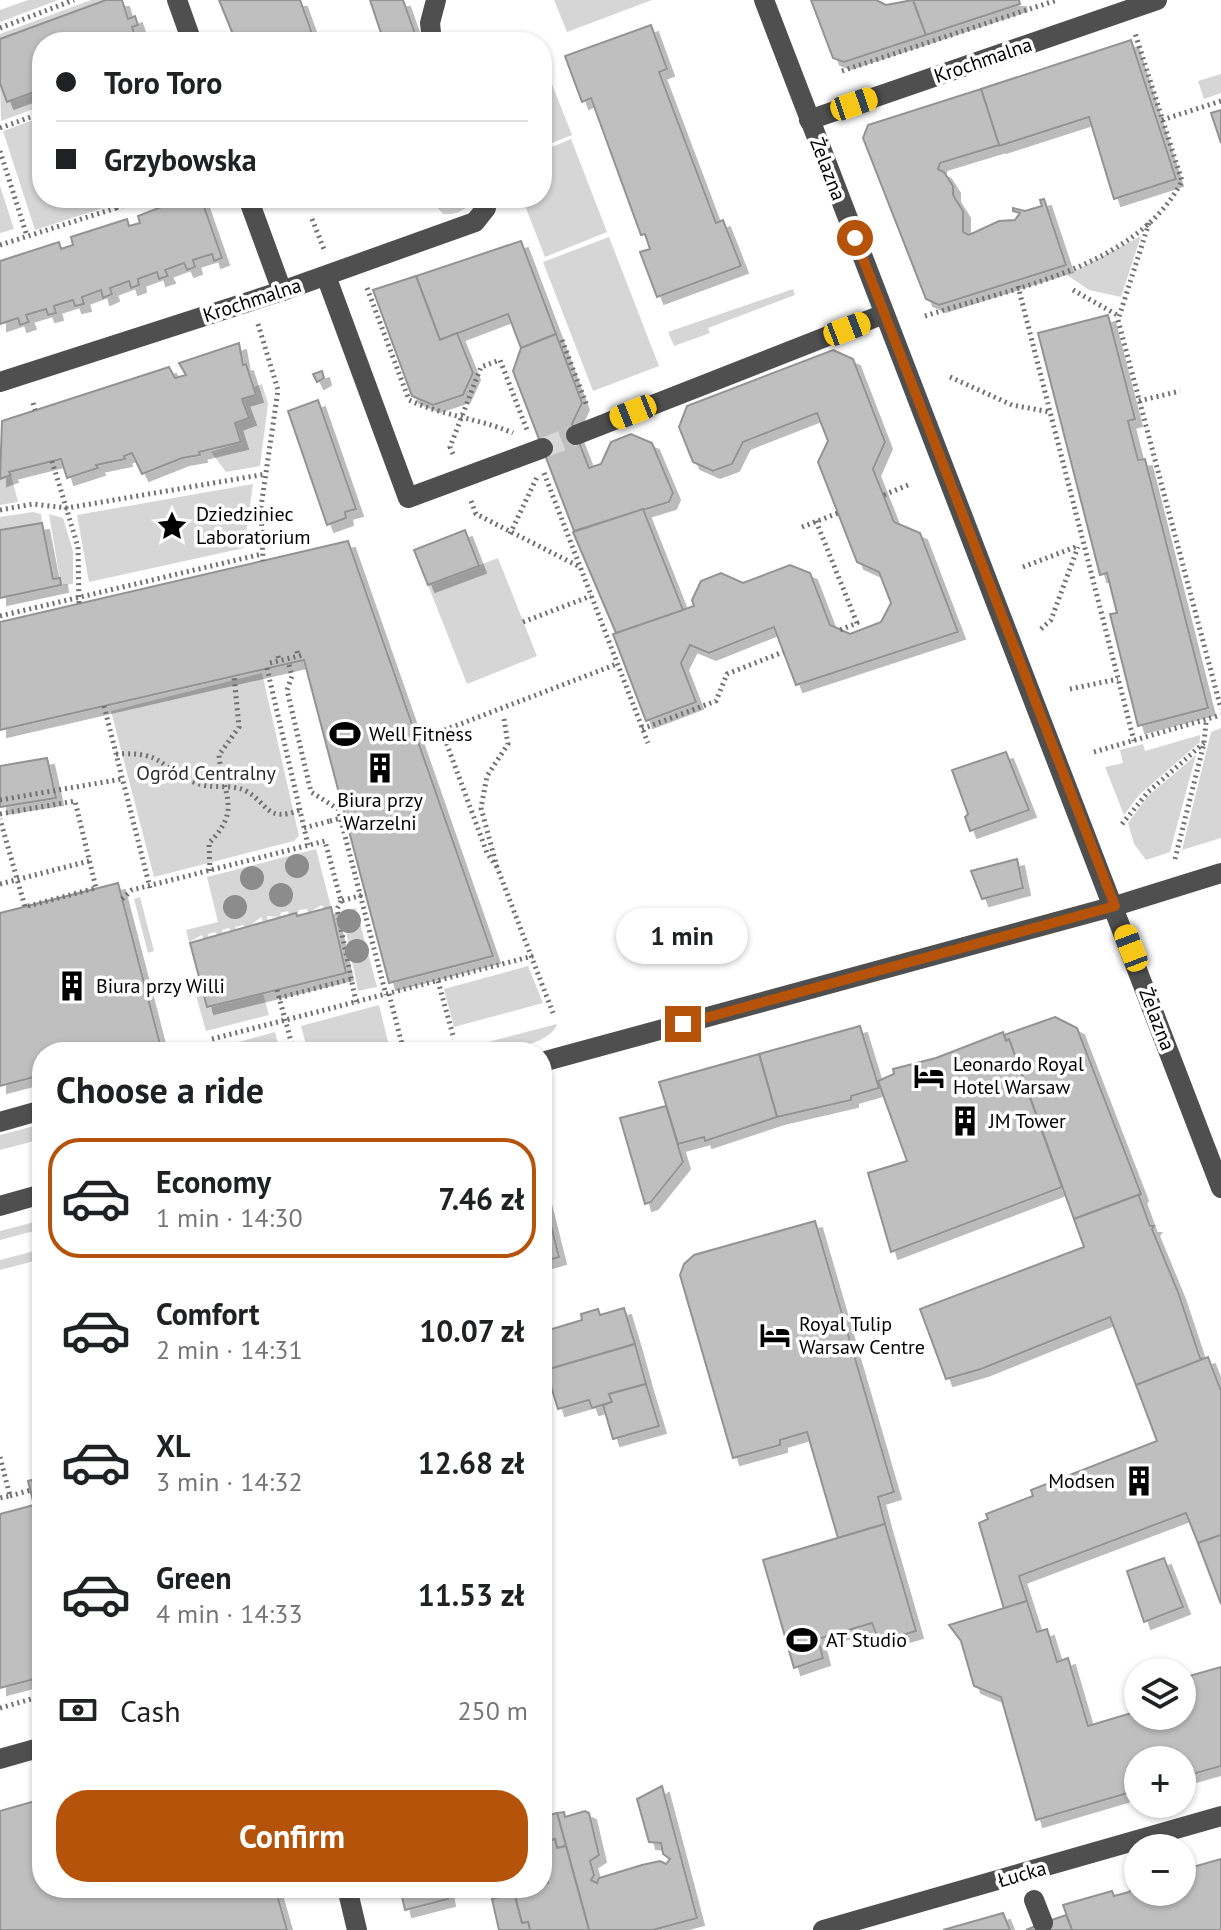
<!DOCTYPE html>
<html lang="en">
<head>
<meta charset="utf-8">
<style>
  :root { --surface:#fff; --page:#f6f6f6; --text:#202124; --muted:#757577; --line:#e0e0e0; --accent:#b45309 }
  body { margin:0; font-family:"PT Sans",sans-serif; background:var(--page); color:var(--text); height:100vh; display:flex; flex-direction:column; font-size:30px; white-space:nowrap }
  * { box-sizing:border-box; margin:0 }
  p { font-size:26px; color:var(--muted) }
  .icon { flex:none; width:44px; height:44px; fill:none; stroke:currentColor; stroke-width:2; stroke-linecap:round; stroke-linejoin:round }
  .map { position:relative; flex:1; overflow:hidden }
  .panel { position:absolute; left:32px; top:1042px; width:520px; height:856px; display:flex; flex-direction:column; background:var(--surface); border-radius:32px; box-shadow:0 2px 6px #0004 }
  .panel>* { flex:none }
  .hud { position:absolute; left:32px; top:32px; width:520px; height:176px; border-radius:32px; box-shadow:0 2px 6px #0004; display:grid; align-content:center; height:176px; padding:0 24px; background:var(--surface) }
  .buttons { position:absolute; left:1124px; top:1658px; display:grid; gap:16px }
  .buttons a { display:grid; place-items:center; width:72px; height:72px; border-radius:50%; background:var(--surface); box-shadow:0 2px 6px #0004; font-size:40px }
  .end { position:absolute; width:36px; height:36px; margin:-18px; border:10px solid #b45309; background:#fff; box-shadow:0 0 0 4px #fff }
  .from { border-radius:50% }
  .bubble { position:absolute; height:56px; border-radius:28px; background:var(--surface); box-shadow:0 2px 6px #0004; font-size:26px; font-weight:700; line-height:56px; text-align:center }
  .car { position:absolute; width:24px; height:48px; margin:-24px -12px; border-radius:10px; box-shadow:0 0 6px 2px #0007; background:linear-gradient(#f5c518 24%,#345 0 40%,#f5c518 0 76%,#345 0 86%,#f5c518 0) }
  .hud b { display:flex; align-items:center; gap:28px; height:76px; font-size:30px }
  .hud b+b { border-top:2px solid var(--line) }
  .hud i { width:20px; height:20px; background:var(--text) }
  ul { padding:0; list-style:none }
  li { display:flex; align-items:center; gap:24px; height:120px; margin:0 16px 12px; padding:0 8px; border:4px solid transparent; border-radius:32px }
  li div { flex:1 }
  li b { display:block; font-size:30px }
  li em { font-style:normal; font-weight:700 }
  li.on { border-color:var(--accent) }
  li>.icon { width:72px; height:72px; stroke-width:1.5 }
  h2 { padding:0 24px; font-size:36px; line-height:96px }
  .pay { display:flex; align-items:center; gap:20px; height:88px; padding:0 24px; font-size:30px }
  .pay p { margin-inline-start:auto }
  .button { display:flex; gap:16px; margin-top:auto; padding:16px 24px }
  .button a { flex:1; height:92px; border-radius:32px; background:var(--accent); color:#fff; font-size:32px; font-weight:700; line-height:92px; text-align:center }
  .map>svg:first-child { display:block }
  .green { fill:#d6d6d6 }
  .building { fill:#bfbfbf; stroke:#939393; stroke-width:2; filter:url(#shadow) }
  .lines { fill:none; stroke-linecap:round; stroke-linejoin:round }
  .minor-tunnel { stroke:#d9d9d9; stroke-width:20; stroke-dasharray:20 10; stroke-linecap:butt }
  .path { stroke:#717171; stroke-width:5; stroke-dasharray:2 4; stroke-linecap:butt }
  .minor { stroke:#4f4f4f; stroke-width:20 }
  .path-bridge { stroke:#717171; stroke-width:5; stroke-dasharray:2 4; stroke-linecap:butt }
  .tree { fill:#8c8c8c }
  .route { stroke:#b45309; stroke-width:10 }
  .labels { text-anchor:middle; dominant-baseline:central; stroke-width:7; stroke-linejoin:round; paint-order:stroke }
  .street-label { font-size:20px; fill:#000; stroke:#fff }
  .poi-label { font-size:20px; fill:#000; stroke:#fff; text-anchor:start }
  .park-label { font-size:20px; fill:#2d2d2d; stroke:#fff }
</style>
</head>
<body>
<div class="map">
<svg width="1221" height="1930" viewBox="0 0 1221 1930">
  <defs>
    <filter id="shadow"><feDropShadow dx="7" dy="7" stdDeviation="0" flood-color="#0004"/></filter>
  </defs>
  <rect width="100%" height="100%" fill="#fff"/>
  <g class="green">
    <polygon points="28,0 58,0 0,22 0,10"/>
    <polygon points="91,0 106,0 0,39 0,34"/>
    <polygon points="554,0 652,0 567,32"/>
    <polygon points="542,59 572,135 542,147"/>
    <polygon points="1221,74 1221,93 1204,99 1198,81"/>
    <polygon points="0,83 7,102 42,89 42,106 1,121"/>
    <polygon points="42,117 42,198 107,198 109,206 35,230 3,131"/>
    <polygon points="571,139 607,232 545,257 522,198 542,198 542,151"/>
    <polygon points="0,186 14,229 0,233"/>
    <path d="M429,198H472C467,211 456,215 443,214Z"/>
    <polygon points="1141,236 1121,297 1089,290 1067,275"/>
    <polygon points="609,237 659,366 593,391 543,262"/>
    <polygon points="793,289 795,295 708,328 710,333 674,346 668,332"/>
    <polygon points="262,384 268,404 260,466 226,472 211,452 241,442 235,423 249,418 242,399 256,395 253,387"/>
    <polygon points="11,475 18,502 0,505 0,479"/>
    <polygon points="253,484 244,548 89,582 77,515"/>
    <polygon points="33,512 41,514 42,523 0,530 0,517"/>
    <polygon points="49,514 63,518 73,551 73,584 61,585"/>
    <polygon points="498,558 537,656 467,684 428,585"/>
    <polygon points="262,673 299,836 294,841 154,877 111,711"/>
    <polygon points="1221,728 1221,838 1182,850 1211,732"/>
    <polygon points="1200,735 1200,742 1139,795 1124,815 1105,767 1123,763 1120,750 1143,744 1145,751"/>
    <polygon points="1196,755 1170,852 1146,860 1134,844 1128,823 1147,797"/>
    <polygon points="316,849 331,907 324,909 322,905 308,913 307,909 299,910 297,916 289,915 288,911 280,913 281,917 267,916 268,920 263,921 261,917 247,928 243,925 235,927 236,931 231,932 229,928 222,930 223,934 217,935 215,932 208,934 209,938 203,939 202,935 189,942 186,930 218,922 207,877"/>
    <polygon points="140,897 154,951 148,953 134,899"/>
    <polygon points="356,908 377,987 358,991 342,911"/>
    <polygon points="528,966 543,1003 454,1027 444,989"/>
    <polygon points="201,983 209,1008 263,993 269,1015 206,1031 193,985"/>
    <polygon points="379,1005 388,1042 351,1052 308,1052 301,1026"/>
    <path d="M557,1024C549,1050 477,1054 454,1051Z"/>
    <polygon points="275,1032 280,1052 222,1052 220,1047"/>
    <polygon points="42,1124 42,1139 0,1150 0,1135"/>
    <polygon points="42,1220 42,1229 0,1240 0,1231"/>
    <polygon points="42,1249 42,1259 0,1270 0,1260"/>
  </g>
  <g class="building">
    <polygon points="106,0 122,0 128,19 135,16 138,25 132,27 137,42 42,42 42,89 7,102 0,83 0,39"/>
    <polygon points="219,0 300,0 314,39 236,42"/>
    <polygon points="370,0 403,0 418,42 384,42"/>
    <polygon points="811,0 876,0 886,5 913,0 926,35 844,62 833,58"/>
    <polygon points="913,0 1019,0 1020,4 926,35"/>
    <polygon points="651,25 667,69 659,72 716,223 723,220 741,266 657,297 640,252 650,249 645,234 641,235 591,98 582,102 565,56"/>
    <polygon points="1131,40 1176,179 1114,199 1089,117 999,146 981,89"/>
    <polygon points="981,89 999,145 940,163 938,169 944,172 953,186 953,195 963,211 963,232 969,235 999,221 1015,220 1020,213 1013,211 1013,208 1025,211 1042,206 1040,200 1044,199 1066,265 939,305 926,299 863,138 868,125"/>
    <polygon points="1221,110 1221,143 1211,113"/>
    <polygon points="184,198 201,198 222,258 214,261 212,254 193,260 195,267 187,270 184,263 165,270 168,276 159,279 157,272 138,279 139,285 131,288 129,281 110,288 112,294 103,298 101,290 82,297 84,304 75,306 73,300 54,306 56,313 48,315 46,309 26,315 29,322 20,325 18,318 0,324 0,261 59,242 61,249 73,245 71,237 127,219 129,226 140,223 138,216"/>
    <polygon points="521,241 556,334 521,348 508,314 440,340 416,276"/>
    <polygon points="416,276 440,340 457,333 473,373 463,395 433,405 412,396 373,290"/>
    <polygon points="1108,315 1135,419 1128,421 1138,460 1145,459 1208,708 1138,726 1110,614 1117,613 1107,573 1100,575 1038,333"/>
    <polygon points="556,334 582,403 572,424 589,468 601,464 611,442 631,434 652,443 673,493 669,502 574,531 513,371 521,348"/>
    <polygon points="239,343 243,365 246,364 256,395 242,399 249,418 235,423 241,442 199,452 200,455 182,458 142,474 132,453 124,456 125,459 96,465 98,468 67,478 61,459 9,472 11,475 0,479 2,421 169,367 175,378 186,375 179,363"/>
    <polygon points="833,350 853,359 885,442 873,469 894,522 920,533 958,632 796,685 774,627 709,653 690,645 681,663 696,702 646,721 613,634 694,606 692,600 701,581 721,573 743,583 790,565 810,573 830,625 850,634 881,622 891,603 879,572 857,562 818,462 828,441 817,413 743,442 732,464 713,471 693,462 679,427 687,406"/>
    <polygon points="322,371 324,378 317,382 313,374"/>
    <polygon points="318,400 356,509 345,512 346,518 327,525 288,411"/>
    <polygon points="643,509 683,610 616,633 573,532"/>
    <polygon points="42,523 53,579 60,578 61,585 0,598 0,530"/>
    <polygon points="465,530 479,566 428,585 414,550"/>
    <polygon points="348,541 493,956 389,983 304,660 0,730 0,622"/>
    <polygon points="1006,752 1029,810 970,831 965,817 968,814 952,770"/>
    <polygon points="47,758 56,798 0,807 0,766"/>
    <polygon points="1017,859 1023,888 982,899 971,871"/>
    <polygon points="118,883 160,1044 130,1052 42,1052 42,1075 0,1086 0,913"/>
    <polygon points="331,907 346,973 207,1007 190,943 296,913 297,916"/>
    <polygon points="1055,1017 1077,1028 1141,1194 1074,1219 1009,1039 1006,1041 1004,1035"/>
    <polygon points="860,1026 879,1088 851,1096 851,1100 777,1117 759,1054"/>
    <polygon points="1003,1032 1006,1041 1009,1039 1062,1187 891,1252 868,1173 907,1161 878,1081 894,1074 893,1069 936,1058"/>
    <polygon points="759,1054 777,1117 705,1141 704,1137 678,1144 659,1082"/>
    <polygon points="666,1106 683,1162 651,1202 645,1204 620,1118"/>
    <polygon points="542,1189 559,1257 542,1262"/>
    <polygon points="1141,1194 1139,1196 1150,1226 1154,1226 1152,1229 1178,1292 1200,1358 1204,1359 1136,1385 1110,1317 981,1369 946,1379 920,1309 1084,1247 1074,1219"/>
    <polygon points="815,1221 894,1492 878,1497 885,1524 838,1538 807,1432 780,1440 780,1445 733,1458 680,1275 684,1264 694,1255"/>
    <polygon points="624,1308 635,1344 546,1370 542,1332 582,1320 581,1314 598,1309 600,1315"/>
    <polygon points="635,1344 646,1384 609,1394 612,1402 592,1408 589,1400 558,1409 546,1370"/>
    <polygon points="1208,1357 1221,1391 1221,1535 1198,1543 1186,1513 1019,1576 1027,1601 1004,1609 979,1523 988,1519 986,1514 1033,1496 1031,1490 1157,1441 1136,1385"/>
    <polygon points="646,1384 659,1426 613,1439 603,1405 612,1402 609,1394"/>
    <polygon points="42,1477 42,1677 0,1688 0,1514 34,1505 28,1481"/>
    <polygon points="885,1524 916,1631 879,1642 872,1623 818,1639 823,1658 794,1668 763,1560"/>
    <polygon points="1221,1535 1221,1604 1198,1543"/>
    <polygon points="1164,1558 1183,1607 1144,1622 1127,1571"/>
    <polygon points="1027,1601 1037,1632 1047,1629 1057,1662 1068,1658 1088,1726 1138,1711 1138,1716 1182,1716 1182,1678 1221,1667 1221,1766 1182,1777 1182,1760 1138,1760 1138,1790 1036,1820 1001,1697 974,1686 961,1641 949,1625"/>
    <polygon points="662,1786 697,1918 653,1930 589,1930 557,1813 564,1812 565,1817 585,1811 589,1813 599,1855 590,1861 594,1875 591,1880 597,1883 599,1878 642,1865 660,1861 666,1864 670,1859 663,1854 661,1843 649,1842 637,1799"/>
    <polygon points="42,1799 42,1888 275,1888 287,1930 0,1930 0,1811"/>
    <polygon points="557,1813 566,1846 557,1848 555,1839 542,1843 542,1817"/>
    <polygon points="555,1839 557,1848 566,1846 589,1930 530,1930 528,1922 522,1923 514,1893 548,1883 545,1874 542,1875 542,1843"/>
    <polygon points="1221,1859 1221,1930 1072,1930 1063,1905 1112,1891 1114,1896 1129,1892 1135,1884 1138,1892 1182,1892 1182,1870"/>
    <polygon points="400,1888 446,1888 448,1899 405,1910"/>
    <polygon points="514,1893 522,1923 528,1922 530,1930 499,1930 492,1899"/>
    <polygon points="1003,1913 1010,1930 943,1930"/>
    <polygon points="1066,1915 1072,1930 1026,1930 1043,1923"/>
  </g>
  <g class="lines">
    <polyline class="minor-tunnel" points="543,448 576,435"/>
    <g class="path">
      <polyline points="0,28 74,0"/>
      <polyline points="842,71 1057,0"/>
      <polyline points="1162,120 1221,101"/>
      <polyline points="0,128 42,113"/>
      <polyline points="0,151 27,236"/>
      <polyline points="116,208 146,198"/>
      <polyline points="312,219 325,252"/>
      <polyline points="1149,223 1118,320 1221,709"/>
      <polyline points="0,245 116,208 112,198"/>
      <polyline points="1018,286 1134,741"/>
      <path d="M367,288L409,400C443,416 478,418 513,433"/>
      <polyline points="1073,290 1119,316"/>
      <path d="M925,316C1011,288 1136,269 1182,181L1135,33"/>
      <polyline points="258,324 278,390 261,507 263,561"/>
      <polyline points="562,340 587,406"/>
      <polyline points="950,377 1012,405 1050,412"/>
      <polyline points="1139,401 1180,391"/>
      <polyline points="33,403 35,410"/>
      <polyline points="453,454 450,447 481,367 500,360 527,430"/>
      <polyline points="52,461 78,547 79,604"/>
      <polyline points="544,473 648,743"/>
      <polyline points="884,495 908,485"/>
      <polyline points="471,501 476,514 580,567"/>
      <polyline points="0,510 33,504 67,508 266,474"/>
      <polyline points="816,521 857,623 840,630"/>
      <polyline points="802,527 838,513"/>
      <polyline points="510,534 537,477"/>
      <polyline points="1023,567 1078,546"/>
      <polyline points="0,616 262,554"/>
      <polyline points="523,622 591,596"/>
      <polyline points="1041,629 1051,620 1078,547"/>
      <polyline points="297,651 298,656"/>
      <polyline points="278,656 279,661"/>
      <polyline points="289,665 292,676 287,690 311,792 338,809 386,995"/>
      <polyline points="267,668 308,845"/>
      <polyline points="1070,689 1118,679"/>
      <polyline points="104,706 150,888"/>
      <polyline points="504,719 508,744 487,776 481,808 497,867 553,1013"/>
      <polyline points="642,729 716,701 727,674 783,652"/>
      <polyline points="1094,752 1221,715"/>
      <path d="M116,754C166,751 159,769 196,783C213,790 230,783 246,791C269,804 266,823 300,810"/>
      <polyline points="0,800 122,779"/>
      <polyline points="0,814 75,801 96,888 25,907 0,819"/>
      <polyline points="1122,824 1148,792 1204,743"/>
      <polyline points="304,828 330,821"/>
      <polyline points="1175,859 1204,743 1206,722"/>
      <polyline points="497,867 487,853 442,731 617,664"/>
      <path d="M210,871L209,843C243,809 222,794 219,755L239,727L234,676"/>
      <polyline points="0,884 89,861"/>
      <polyline points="122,899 132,890 325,841 341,901 366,894"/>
      <polyline points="341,901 337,909 356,1002"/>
      <polyline points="438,981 454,1039"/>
      <polyline points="277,990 294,1052"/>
      <polyline points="389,994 404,1052"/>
      <polyline points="279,998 351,979"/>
      <polyline points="212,1039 533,956"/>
      <polyline points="0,1457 10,1496 0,1498"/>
      <polyline points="10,1496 31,1490"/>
      <polyline points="0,1708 42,1696"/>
    </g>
    <g class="minor">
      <polyline points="177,0 192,42"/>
      <polyline points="764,0 1221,1188"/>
      <polyline points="432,42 430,23 436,0"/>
      <polyline points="809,120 1157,0"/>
      <polyline points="248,198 282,291"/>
      <polyline points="326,276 408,498 543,448"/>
      <polyline points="0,382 282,291 475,222 486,208 487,198"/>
      <polyline points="576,435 884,314"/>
      <polyline points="542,1062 1115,906 1221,873"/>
      <polyline points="0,1122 42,1110"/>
      <polyline points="0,1206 42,1194"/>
      <polyline points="0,1759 42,1747"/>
      <polyline points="347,1888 357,1930"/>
      <polyline points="1034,1900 1043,1923"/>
      <polyline points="823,1930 1221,1816"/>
    </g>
    <g class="path-bridge">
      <polyline points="270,663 303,655"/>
      <polyline points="330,821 345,817"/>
    </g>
  </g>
  <g class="tree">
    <circle cx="297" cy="866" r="12"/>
    <circle cx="252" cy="878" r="12"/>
    <circle cx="281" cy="895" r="12"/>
    <circle cx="235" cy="907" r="12"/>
    <circle cx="349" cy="921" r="12"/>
    <circle cx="357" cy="951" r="12"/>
  </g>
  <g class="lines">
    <polyline class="route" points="683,1024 1115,906 855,238"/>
  </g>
  <defs>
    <g id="sight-bare" transform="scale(2.4)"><path d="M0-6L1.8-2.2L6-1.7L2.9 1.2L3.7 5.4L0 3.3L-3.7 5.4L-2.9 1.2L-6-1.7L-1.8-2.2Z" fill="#000" stroke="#fff" stroke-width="2.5" paint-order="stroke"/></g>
    <g id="stadium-bare" transform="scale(2.4)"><path d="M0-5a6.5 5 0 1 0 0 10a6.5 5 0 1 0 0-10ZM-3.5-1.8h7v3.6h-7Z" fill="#000" stroke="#fff" stroke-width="2.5" paint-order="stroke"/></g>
    <g id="building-bare" transform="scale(2.4)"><path d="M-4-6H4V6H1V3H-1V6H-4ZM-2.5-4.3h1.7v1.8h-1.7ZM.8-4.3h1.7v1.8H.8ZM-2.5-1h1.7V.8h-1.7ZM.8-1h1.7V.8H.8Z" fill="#000" stroke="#fff" stroke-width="2.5" paint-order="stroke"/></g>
    <g id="hotel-bare" transform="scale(2.4)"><path d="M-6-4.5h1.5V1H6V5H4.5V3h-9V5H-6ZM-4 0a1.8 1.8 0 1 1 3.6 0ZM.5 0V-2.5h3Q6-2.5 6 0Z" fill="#000" stroke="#fff" stroke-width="2.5" paint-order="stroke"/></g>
  </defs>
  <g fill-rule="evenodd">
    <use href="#sight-bare" x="172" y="526"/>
    <use href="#stadium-bare" x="345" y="734"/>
    <use href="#building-bare" x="380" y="768"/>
    <use href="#building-bare" x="72" y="986"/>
    <use href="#hotel-bare" x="929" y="1076"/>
    <use href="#building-bare" x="965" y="1121"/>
    <use href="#hotel-bare" x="775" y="1335"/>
    <use href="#building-bare" x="1139" y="1481"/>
    <use href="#stadium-bare" x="802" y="1640"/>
  </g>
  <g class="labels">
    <g class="street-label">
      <text transform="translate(983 60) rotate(-19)">Krochmalna</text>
      <text transform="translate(828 169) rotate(69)">Żelazna</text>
      <text transform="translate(252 300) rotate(-18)">Krochmalna</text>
      <text transform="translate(1157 1019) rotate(69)">Żelazna</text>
      <text transform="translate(1022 1874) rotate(-16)">Łucka</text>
    </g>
    <g class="poi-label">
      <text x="196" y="514">Dziedziniec<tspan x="196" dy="23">Laboratorium</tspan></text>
      <text x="369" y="734">Well Fitness</text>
      <text x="380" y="800" text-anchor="middle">Biura przy<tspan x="380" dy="23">Warzelni</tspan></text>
      <text x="96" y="986">Biura przy Willi</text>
      <text x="953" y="1064">Leonardo Royal<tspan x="953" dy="23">Hotel Warsaw</tspan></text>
      <text x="989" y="1121">JM Tower</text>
      <text x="799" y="1324">Royal Tulip<tspan x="799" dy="23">Warsaw Centre</tspan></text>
      <text x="1115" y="1481" text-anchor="end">Modsen</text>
      <text x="826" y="1640">AT Studio</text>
    </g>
    <g class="park-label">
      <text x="206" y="773">Ogród Centralny</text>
    </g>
  </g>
</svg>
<div class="buttons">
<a><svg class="icon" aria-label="layers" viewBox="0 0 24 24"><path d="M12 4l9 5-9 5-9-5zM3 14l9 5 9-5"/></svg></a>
<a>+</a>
<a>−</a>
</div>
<i class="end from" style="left:855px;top:238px"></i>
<i class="end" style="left:683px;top:1024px"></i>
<div class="bubble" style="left:616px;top:908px;width:132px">1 min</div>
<i class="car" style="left:854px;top:104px;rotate:71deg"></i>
<i class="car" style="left:847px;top:329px;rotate:69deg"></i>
<i class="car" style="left:633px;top:412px;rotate:248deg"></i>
<i class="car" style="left:1131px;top:948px;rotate:339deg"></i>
<div class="hud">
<b><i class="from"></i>Toro Toro</b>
<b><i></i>Grzybowska</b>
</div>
<section class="panel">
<h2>Choose a ride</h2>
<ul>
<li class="on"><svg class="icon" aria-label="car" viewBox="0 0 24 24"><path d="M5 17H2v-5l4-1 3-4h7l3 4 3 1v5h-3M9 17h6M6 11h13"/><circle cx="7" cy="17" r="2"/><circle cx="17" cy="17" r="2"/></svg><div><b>Economy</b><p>1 min · 14:30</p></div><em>7.46 zł</em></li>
<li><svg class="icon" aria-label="car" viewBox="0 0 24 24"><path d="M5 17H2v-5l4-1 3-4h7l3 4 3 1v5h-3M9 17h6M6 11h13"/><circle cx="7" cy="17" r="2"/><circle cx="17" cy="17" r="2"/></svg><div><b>Comfort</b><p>2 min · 14:31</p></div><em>10.07 zł</em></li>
<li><svg class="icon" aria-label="car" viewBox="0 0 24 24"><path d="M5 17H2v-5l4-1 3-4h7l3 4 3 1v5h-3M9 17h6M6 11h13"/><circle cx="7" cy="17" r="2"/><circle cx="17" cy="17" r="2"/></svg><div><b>XL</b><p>3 min · 14:32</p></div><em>12.68 zł</em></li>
<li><svg class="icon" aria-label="car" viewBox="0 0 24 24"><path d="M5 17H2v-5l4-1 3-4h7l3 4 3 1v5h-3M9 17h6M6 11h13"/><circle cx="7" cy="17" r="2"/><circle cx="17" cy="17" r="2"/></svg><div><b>Green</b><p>4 min · 14:33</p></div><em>11.53 zł</em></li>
</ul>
<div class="pay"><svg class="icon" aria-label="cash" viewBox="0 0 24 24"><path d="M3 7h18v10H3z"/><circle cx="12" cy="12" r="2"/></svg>Cash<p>250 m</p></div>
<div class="button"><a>Confirm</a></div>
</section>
</div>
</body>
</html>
